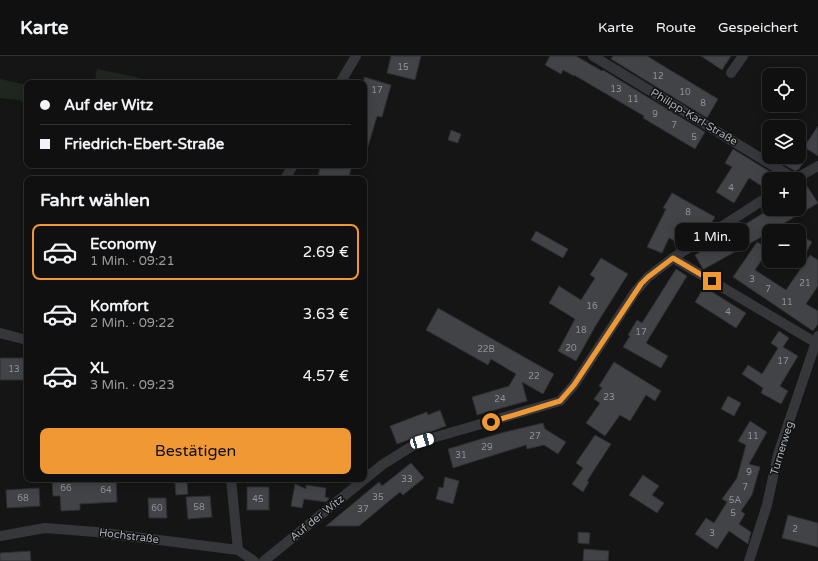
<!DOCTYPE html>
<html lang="de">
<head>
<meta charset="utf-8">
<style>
  :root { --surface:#101010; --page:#191919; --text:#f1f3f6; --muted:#9c9d9f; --line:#303030; --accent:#ef9834 }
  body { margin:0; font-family:"Varela Round",sans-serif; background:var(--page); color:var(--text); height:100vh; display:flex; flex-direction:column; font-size:15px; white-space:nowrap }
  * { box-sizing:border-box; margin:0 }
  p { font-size:13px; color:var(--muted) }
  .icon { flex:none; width:22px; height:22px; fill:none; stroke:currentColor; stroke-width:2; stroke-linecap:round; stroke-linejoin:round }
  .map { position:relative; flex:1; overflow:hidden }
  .details { position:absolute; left:24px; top:120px; width:343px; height:306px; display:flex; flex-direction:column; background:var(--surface); border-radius:8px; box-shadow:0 2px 10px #0003,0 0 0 1px var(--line) }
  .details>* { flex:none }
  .hud { position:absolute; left:24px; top:24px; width:343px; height:88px; border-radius:8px; box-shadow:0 2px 10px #0003,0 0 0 1px var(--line); display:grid; align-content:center; height:88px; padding:0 16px; background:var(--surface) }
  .tools { position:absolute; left:762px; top:12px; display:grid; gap:8px }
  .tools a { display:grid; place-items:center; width:44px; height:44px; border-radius:8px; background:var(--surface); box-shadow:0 2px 10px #0003,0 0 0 1px var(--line); font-size:20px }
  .end { position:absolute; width:18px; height:18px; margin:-9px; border:5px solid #ef9834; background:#111; box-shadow:0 0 0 2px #111 }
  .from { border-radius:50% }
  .bubble { position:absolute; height:28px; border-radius:8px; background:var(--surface); box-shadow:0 2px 10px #0003,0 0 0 1px var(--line); font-size:13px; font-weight:600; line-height:28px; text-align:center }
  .car { position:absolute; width:12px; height:24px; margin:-12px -6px; border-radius:5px; box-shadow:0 0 3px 1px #0007; background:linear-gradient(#fff 24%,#345 0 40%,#fff 0 76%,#345 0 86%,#fff 0) }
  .hud b { display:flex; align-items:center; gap:14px; height:38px; font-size:15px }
  .hud b+b { border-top:1px solid var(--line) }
  .hud i { width:10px; height:10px; background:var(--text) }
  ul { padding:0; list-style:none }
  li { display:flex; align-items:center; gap:12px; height:56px; margin:0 8px 6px; padding:0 8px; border:2px solid transparent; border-radius:8px }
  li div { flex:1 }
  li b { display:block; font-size:15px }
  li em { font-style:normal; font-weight:600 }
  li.active { border-color:var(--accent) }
  li>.icon { width:36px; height:36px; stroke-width:1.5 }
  h2 { padding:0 16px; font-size:18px; line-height:48px }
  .primary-button { display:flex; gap:8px; margin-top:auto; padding:8px 16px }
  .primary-button a { flex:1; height:46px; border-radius:8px; background:var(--accent); color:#111; font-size:16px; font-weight:600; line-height:46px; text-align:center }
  header { display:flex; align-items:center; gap:24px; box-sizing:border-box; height:56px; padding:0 20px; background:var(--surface); border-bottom:1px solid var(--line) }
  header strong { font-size:19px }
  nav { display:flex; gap:22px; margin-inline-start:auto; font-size:14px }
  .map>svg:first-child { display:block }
  .green { fill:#1f261f }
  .building { fill:#414346; stroke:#2f2f32 }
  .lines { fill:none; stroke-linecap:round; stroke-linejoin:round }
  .minor { stroke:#36373b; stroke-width:10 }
  .route { stroke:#ef9834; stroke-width:5 }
  .labels { text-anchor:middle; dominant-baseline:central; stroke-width:3; stroke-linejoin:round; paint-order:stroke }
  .number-label { font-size:9px; fill:#8e939a }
  .street-label { font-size:11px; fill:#a7aeb6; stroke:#101011 }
</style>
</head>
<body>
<header>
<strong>Karte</strong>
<nav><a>Karte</a><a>Route</a><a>Gespeichert</a></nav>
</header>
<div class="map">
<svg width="818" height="505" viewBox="0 0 818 505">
  <rect width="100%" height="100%" fill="#151516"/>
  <g class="green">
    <polygon points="97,13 140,22 139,27 92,27 95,24"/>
    <polygon points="0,23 27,29 27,48 19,44 0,42"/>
  </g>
  <g class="building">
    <polygon points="391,0 421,0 415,24 387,17"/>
    <polygon points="550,0 576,0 602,15 603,14 705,76 695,93 643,62 644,60 574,19 574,20 563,14 561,18 545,9"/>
    <polygon points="613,0 647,0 718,43 707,62 611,3"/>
    <polygon points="701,0 731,0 722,14"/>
    <polygon points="364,21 391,29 382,61 377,60 367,94 364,94"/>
    <polygon points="818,70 818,100 804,91"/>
    <polygon points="451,74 461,78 458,87 448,84"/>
    <polygon points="733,93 782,123 769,123 769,134 768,134 749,122 734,147 716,136 732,111 725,107"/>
    <polygon points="771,101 807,101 799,113 795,115"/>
    <polygon points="321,109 346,109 352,110 348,123 317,123"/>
    <polygon points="807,130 818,147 771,175 769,175 769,176 758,183 704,213 703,213 695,199 770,153 799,153 799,135"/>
    <polygon points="672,137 715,161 709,171 703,175 689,167 679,187 669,182 662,197 647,191 666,153 663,152"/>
    <polygon points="536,175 568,193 563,202 531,184"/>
    <polygon points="799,178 812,186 807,195 799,190"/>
    <polygon points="757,186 769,193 755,214 786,234 810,199 818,204 818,230 806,248 818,255 818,268 813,275 733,221"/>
    <polygon points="601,202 628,218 596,269 576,305 558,295 575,263 549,247 559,230 581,244 595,222 590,219"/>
    <polygon points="676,213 687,220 646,287 668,300 661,312 623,291 630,280 628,279 637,264 642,267"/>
    <polygon points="704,231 746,257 736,272 695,246"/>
    <polygon points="438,252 554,318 543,338 522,326 527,345 477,359 472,341 509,330 516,318 491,303 488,309 426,274"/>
    <polygon points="779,275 789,282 783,291 798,300 780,330 788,335 781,348 761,337 763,332 742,318 748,309 762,318 778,292 771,287"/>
    <rect x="0" y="302" width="27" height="22"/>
    <polygon points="614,306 661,335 655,345 646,339 630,365 620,359 605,380 586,367 600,347 594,343 602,332 599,330"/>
    <polygon points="728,340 741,347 734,360 721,353"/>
    <polygon points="440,354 446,370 397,388 390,370 427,356 428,359"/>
    <polygon points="750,365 767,376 749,408 760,411 752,439 741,455 745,458 739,468 751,476 748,488 729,475 717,493 695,478 706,462 714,467 727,446 722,443 737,422 746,389 738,385"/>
    <polygon points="543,367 545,373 566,386 558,398 544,389 527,393 526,389 453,412 448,393 501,377"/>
    <polygon points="595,379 611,388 587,425 589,426 583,436 572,428 583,412 576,407"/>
    <polygon points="411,407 424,422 403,439 400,436 359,470 326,470 379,426 382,430"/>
    <polygon points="643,419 659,430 652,439 664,447 657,457 629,439"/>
    <polygon points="445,421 459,425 453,448 436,443 439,431 443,432"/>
    <polygon points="59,423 116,423 117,446 80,448 80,454 61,455 60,440 53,440 52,424"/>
    <polygon points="187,426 188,438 176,439 175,427"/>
    <polygon points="295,428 306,433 306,429 326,432 325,441 329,442 328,444 326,446 304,443 302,452 291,450"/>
    <rect x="247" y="431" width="22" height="23"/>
    <polygon points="39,432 40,450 7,452 6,434"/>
    <polygon points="210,440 212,461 188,463 186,441"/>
    <polygon points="148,442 166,442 167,462 149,462"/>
    <polygon points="788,459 818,467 818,491 782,482"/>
    <polygon points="578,476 590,477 589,488 578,487"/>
    <polygon points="584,493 609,495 608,505 583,505"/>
    <polygon points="30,495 31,505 0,505 0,497"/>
  </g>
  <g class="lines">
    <g class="minor">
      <polyline points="593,0 795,123"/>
      <polyline points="731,17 743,0"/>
      <polyline points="340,27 356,0"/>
      <polyline points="285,123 293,109"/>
      <polyline points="795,123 818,110"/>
      <polyline points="673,202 818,288"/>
      <polyline points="0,277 27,284"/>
      <polyline points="231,423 238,494"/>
      <polyline points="0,480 45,472 96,476 238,494 254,505"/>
      <polyline points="264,505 382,409 409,392 422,385 560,345 574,329 635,236 648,221 673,202 769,140"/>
      <polyline points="749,505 767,449 778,398 818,280"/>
    </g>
  </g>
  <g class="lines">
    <polyline class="route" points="491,366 560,345 574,329 641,228 648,221 673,202 712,225"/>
  </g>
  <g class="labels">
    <g class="number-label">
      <text x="403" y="11">15</text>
      <text x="658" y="20">12</text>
      <text x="616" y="33">13</text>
      <text x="377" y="34">17</text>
      <text x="685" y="36">10</text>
      <text x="633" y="43">11</text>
      <text x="703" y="47">8</text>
      <text x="655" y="58">9</text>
      <text x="674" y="69">7</text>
      <text x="694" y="81">5</text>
      <text x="731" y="132">4</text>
      <text x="688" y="156">8</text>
      <text x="752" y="223">3</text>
      <text x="805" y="227">21</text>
      <text x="768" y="233">7</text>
      <text x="787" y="246">11</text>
      <text x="592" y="250">16</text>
      <text x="728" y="256">4</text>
      <text x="581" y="274">18</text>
      <text x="641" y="276">17</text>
      <text x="571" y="292">20</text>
      <text x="486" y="293">22B</text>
      <text x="783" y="305">17</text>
      <text x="14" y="313">13</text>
      <text x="534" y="320">22</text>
      <text x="609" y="341">23</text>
      <text x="500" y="343">24</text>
      <text x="535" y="380">27</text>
      <text x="753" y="380">11</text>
      <text x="487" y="391">29</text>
      <text x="461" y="399">31</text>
      <text x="749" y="416">9</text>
      <text x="407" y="423">33</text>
      <text x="745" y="431">7</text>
      <text x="66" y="432">66</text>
      <text x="106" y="434">64</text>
      <text x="378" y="441">35</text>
      <text x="23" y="442">68</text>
      <text x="258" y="443">45</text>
      <text x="735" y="444">5A</text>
      <text x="199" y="451">58</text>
      <text x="157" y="452">60</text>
      <text x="363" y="453">37</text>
      <text x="733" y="457">5</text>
      <text x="795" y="473">2</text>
      <text x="712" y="477">3</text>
    </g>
    <g class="street-label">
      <text transform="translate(694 61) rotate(31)">Philipp-Karl-Straße</text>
      <text transform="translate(782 392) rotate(-73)">Turnerweg</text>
      <text transform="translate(317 462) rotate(-39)">Auf der Witz</text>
      <text transform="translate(129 480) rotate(7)">Hochstraße</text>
    </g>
  </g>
</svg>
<div class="tools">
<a><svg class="icon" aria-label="locate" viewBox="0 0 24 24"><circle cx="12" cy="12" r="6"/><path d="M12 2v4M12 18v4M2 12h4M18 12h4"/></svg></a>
<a><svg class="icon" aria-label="layers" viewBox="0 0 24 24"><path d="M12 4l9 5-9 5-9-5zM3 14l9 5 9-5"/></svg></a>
<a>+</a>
<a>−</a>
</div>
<i class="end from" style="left:491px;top:366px"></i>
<i class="end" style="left:712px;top:225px"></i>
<div class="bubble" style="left:675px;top:167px;width:74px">1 Min.</div>
<i class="car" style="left:422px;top:385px;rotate:74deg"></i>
<div class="hud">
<b><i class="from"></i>Auf der Witz</b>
<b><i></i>Friedrich-Ebert-Straße</b>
</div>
<section class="details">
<h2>Fahrt wählen</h2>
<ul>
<li class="active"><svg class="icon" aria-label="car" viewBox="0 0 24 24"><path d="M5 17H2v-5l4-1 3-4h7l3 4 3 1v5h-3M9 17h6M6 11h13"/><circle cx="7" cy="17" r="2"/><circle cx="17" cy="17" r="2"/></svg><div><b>Economy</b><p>1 Min. · 09:21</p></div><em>2.69 €</em></li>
<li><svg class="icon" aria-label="car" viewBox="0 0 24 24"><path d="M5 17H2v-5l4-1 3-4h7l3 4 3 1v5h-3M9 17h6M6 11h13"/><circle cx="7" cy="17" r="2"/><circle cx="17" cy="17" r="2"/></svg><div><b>Komfort</b><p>2 Min. · 09:22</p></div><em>3.63 €</em></li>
<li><svg class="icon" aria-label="car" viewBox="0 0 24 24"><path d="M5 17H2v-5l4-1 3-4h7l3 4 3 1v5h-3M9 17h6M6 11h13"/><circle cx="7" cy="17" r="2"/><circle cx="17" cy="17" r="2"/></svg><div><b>XL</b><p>3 Min. · 09:23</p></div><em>4.57 €</em></li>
</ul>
<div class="primary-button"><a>Bestätigen</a></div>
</section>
</div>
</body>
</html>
